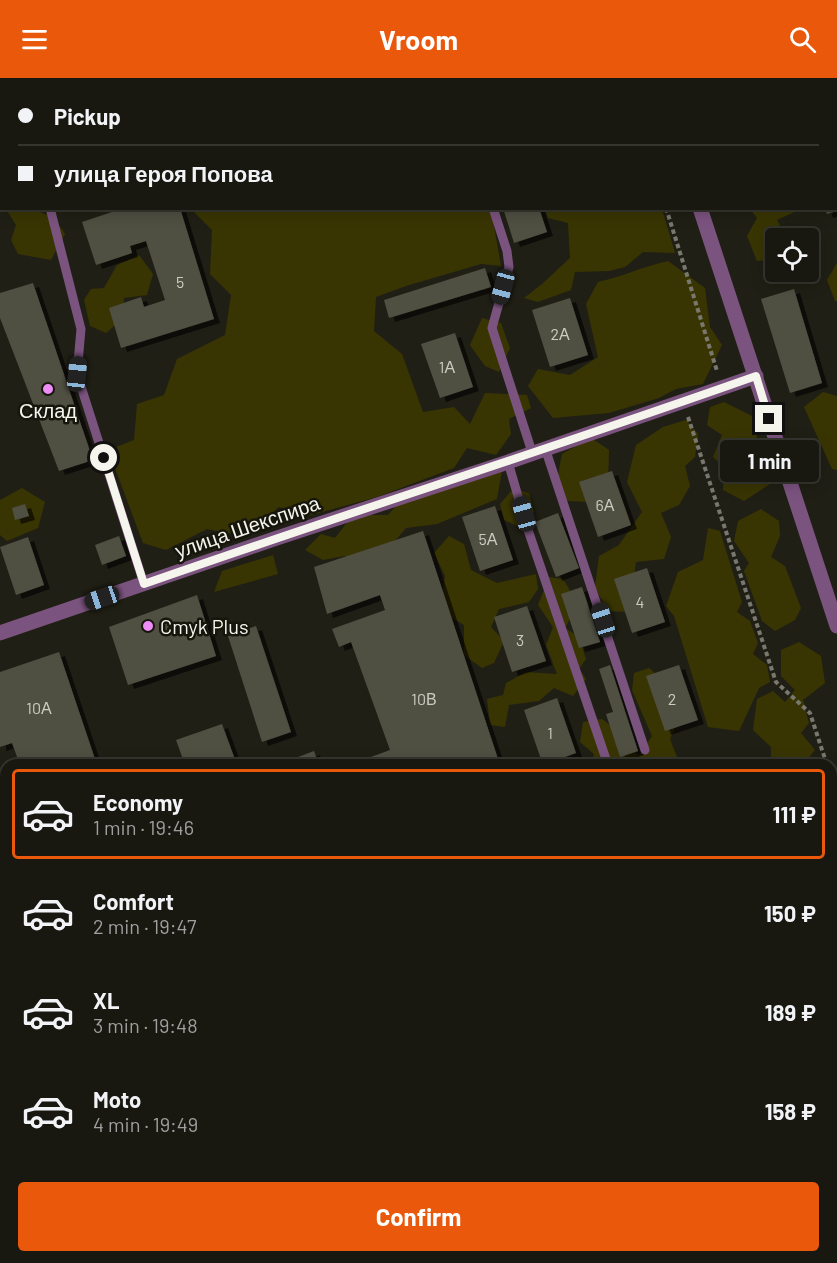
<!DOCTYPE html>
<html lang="en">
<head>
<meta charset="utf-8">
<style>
  :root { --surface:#181710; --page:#212019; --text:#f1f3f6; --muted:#9f9f9f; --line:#363630; --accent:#ea580c }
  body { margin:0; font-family:Barlow,sans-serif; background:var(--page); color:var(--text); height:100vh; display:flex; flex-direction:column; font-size:22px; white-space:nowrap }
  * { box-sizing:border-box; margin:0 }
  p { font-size:20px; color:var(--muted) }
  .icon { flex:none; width:33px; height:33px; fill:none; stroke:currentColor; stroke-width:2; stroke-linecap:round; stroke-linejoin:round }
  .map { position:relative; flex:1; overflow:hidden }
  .drawer { position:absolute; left:0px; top:681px; width:837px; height:504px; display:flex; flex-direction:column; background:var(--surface); border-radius:18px 18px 0 0; box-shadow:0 3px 15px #0003,0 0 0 2px var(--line) }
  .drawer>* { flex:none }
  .guide { position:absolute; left:0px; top:0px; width:837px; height:132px; box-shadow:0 3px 15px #0003,0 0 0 2px var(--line); display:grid; align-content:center; height:132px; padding:0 18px; background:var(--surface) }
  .tools { position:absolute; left:765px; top:150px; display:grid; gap:12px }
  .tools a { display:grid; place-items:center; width:54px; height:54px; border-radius:6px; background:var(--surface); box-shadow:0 3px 15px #0003,0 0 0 2px var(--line); font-size:30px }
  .end { position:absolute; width:27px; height:27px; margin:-14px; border:8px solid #f5f5ed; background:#111; box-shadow:0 0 0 3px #111 }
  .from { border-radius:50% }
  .bubble { position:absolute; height:42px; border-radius:6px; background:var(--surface); box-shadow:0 3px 15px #0003,0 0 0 2px var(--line); font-size:20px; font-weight:700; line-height:42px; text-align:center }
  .car { position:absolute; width:18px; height:36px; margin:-18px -9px; border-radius:8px; box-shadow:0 0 4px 2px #0007; background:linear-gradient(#222 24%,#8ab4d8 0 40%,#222 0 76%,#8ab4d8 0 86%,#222 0) }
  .guide b { display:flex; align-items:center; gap:21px; height:57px; font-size:22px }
  .guide b+b { border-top:2px solid var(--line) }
  .guide i { width:15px; height:15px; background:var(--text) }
  ul { padding:10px 0 0; list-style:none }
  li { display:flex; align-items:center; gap:18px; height:90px; margin:0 12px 9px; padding:0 6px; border:3px solid transparent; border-radius:6px }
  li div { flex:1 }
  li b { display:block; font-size:22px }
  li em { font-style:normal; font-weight:700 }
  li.selected { border-color:var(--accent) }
  li>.icon { width:54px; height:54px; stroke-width:1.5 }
  .primary-button { display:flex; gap:12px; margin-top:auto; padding:12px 18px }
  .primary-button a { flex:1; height:69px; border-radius:6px; background:var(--accent); color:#fff; font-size:24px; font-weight:700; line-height:69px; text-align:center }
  header { display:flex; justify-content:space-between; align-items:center; height:78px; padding:0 18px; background:var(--accent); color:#fff; font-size:27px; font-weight:700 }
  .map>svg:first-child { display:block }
  .green { fill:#393503 }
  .building { fill:#4f4f43; filter:url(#shadow) }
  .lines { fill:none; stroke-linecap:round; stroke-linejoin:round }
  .path { stroke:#79786f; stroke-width:4; stroke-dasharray:4.5 3; stroke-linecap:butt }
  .service { stroke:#7b537f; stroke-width:9 }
  .minor { stroke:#7b537f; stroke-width:15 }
  .tertiary { stroke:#7b537f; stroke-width:15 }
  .route { stroke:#f5f5ed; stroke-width:8 }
  .poi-dot { fill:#ee8cf8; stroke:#17160c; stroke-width:2 }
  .labels { text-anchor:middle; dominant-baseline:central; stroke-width:5; stroke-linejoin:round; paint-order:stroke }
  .number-label { font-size:16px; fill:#ccccc2 }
  .poi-label { font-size:20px; fill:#f5f5ed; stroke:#17160c }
  .street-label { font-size:20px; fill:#f5f5ed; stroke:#17160c }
</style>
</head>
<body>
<header><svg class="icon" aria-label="menu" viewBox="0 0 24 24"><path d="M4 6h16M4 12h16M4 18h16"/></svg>Vroom<svg class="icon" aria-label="search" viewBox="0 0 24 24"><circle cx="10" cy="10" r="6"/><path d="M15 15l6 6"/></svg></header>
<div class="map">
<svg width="837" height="1185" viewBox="0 0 837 1185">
  <defs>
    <filter id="shadow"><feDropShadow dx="6" dy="4" stdDeviation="0" flood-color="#0009"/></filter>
  </defs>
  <rect width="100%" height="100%" fill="#201f15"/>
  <g class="green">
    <polygon points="484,0 620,0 620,1 490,2"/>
    <path d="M6,131C34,131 50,131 65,156L51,182L18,176L11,162L16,147Z"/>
    <polygon points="191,131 491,131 501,188 481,186 406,208 376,219 374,253 402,276 423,334 454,329 470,346 485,315 527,317 531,330 509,341 511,356 496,377 467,370 454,390 377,419 307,438 279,429 244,458 207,451 166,472 143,465 113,385 116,369 134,362 137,326 164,317 177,281 225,257 231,217 210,196 212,152"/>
    <polygon points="545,131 662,131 675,175 643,174 625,189 609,193 575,194 571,212 538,224 524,220 542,206 570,180 568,145 548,140"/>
    <polygon points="750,131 801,131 777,142 787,160 776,160 775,181 757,183 747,158 757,140"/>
    <polygon points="139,177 153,196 147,217 124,220 123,240 106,255 90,248 84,222 91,211 104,210 117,187"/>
    <path d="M668,183L705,210L710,249L722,267L703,306L676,311L659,320L609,335L553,340L528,308L538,291L570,297L598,279L586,226L598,204C622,199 644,188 668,183Z"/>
    <polygon points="837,185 837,223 835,223 827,202"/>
    <polygon points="482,240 501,245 510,270 499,294 485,288 470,267"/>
    <polygon points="823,314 837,318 837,392 832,391 804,329"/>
    <polygon points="724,324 754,339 758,352 755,369 766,387 770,406 744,423 723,412 724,389 713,379 722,357 707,347 710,329"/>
    <polygon points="686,342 698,356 695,379 685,388 690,408 679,427 661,435 671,459 664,481 636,484 629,534 607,533 595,509 599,478 619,467 642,434 627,404 636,367 663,349"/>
    <polygon points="591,360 609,372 608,406 590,424 568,423 556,407 562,376"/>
    <polygon points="502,393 497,421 437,446 406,450 382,478 361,488 345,478 323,482 305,472 321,456 335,460 353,437 388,437 402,421"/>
    <polygon points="22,410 45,424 38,450 7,463 0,457 0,422"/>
    <polygon points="513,411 529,415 534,434 520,449 504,442 500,426"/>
    <polygon points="761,431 779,443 780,458 771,479 785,488 801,530 795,542 775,553 762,543 744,493 749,485 734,463 738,443"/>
    <polygon points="708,450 720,453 742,524 737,534 750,543 758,565 753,576 767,587 770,604 759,610 739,653 708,649 674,538 666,528 678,494 703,482"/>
    <polygon points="449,458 464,466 471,492 497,505 536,496 538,511 529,524 499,531 491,549 504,563 494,585 482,590 464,577 464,547 450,539 442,516 445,498 434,475"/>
    <polygon points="273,477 278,496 214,514 222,493"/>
    <polygon points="549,499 563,501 578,526 565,550 579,559 586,581 579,591 586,601 573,618 554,610 539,623 509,627 505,649 490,647 487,621 503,617 506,605 526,594 557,596 546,567 553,549 538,527"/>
    <polygon points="799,564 821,578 825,605 803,622 809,645 801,655 815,672 803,687 771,687 771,669 753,652 757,621 773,613 785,624 795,612 781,598 781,572"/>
    <polygon points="649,590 674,612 683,632 670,661 680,687 591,687 594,676 580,664 583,644 602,641 620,655 639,678 652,658 632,612 634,595"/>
    <polygon points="218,1179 262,1179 249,1185 220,1185"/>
  </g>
  <g class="building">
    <polygon points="124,130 180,130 214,241 121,270 109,230 141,219 144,229 165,222 146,163 130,168 132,175 96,187 82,144"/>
    <polygon points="503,130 539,130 547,154 514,165"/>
    <polygon points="825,130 837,130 837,133 827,136"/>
    <polygon points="485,190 491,209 389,240 384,222"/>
    <polygon points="33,205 93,382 59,393 0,240 0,215"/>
    <polygon points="794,211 822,305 790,315 761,221"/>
    <polygon points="570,220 588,277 550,289 532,232"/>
    <polygon points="455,255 473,309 440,320 421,266"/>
    <polygon points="612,393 631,447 598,459 579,404"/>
    <polygon points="25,426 29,438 15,442 12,430"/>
    <polygon points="495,428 513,482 480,493 462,439"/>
    <polygon points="558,435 579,490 556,499 535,444"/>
    <polygon points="423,453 500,687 349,687 390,672 351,564 339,569 332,551 385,532 380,517 327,536 314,489"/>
    <polygon points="119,458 126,478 102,487 95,467"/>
    <polygon points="28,459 44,507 16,517 0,469"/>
    <polygon points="647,490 665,544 632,555 614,501"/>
    <polygon points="582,509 600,564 579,570 561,516"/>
    <polygon points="197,517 216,578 128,607 109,549"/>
    <polygon points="527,528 546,583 512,594 494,539"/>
    <polygon points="256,548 291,654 262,664 228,558"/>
    <polygon points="59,574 97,687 20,687 12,665 0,669 0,594"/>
    <polygon points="610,587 638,673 620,679 606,636 613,634 599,591"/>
    <polygon points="679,587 698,642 665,653 646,598"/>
    <polygon points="557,620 576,675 543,687 524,632"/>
    <polygon points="222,646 237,687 185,687 176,662"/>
    <polygon points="314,673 319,687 277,687"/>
    <polygon points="831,763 837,778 837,784 831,787"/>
    <polygon points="0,782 6,785 6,856 0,868"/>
    <polygon points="831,998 837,1013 837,1020 831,1022"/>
    <polygon points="6,1142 6,1179 60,1179 47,1185 0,1185 0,1145"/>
    <polygon points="370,1179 398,1179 400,1185 372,1185"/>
    <polygon points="415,1179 497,1179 484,1185 418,1185"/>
    <polygon points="548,1179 591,1179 594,1185 534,1185"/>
    <polygon points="633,1179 697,1179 685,1185 621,1185"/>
  </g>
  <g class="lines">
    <g class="path">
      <polyline points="237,0 238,2"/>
      <polyline points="625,0 626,2"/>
      <polyline points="69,2 71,0"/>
      <polyline points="666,130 717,293"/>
      <polyline points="688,339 776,604 810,635 827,687"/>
      <polyline points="831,700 837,719"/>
    </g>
    <g class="service">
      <polyline points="449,0 449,2"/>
      <polyline points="50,130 81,251 77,296 144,506"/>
      <polyline points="493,130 507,173 509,189 492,250 532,374"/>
      <polyline points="545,370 645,672"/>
      <polyline points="508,384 527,449 608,687"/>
      <polyline points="831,893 837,891"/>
      <polyline points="831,1147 837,1144"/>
      <polyline points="180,1185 188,1179"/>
      <polyline points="759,1185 770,1179"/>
    </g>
    <polyline class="minor" points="0,555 274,461 508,384 756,298"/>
    <g class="tertiary">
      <polyline points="657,0 657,2"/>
      <polyline points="700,130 837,548"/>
    </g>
  </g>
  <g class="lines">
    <path class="route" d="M104,380L144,506C347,435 553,370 756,298L769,341"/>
  </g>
  <g class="poi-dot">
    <circle cx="48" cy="311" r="6"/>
    <circle cx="148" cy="548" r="6"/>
  </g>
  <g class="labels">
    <g class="number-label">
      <text x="180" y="203">5</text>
      <text x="560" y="255">2А</text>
      <text x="447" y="288">1А</text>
      <text x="605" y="426">6А</text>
      <text x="488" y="460">5А</text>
      <text x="640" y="523">4</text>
      <text x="520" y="561">3</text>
      <text x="424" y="620">10В</text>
      <text x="672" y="620">2</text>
      <text x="39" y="629">10А</text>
      <text x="550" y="654">1</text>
    </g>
    <g class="poi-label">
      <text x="48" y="332">Склад</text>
      <text x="160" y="548" text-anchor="start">Cmyk Plus</text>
    </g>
    <g class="street-label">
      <text transform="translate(247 448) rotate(-19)">улица Шекспира</text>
    </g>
  </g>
</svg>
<div class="tools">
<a><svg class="icon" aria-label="locate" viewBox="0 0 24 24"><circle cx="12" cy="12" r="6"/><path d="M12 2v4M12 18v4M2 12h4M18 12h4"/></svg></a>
</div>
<i class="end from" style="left:104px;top:380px"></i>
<i class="end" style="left:769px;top:341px"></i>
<div class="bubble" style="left:720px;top:362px;width:99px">1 min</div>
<i class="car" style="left:503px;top:209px;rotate:195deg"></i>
<i class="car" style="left:77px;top:296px;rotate:6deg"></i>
<i class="car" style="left:524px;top:436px;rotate:344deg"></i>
<i class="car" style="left:102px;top:520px;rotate:251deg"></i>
<i class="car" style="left:603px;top:542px;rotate:342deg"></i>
<div class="guide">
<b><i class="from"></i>Pickup</b>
<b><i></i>улица Героя Попова</b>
</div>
<section class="drawer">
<ul>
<li class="selected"><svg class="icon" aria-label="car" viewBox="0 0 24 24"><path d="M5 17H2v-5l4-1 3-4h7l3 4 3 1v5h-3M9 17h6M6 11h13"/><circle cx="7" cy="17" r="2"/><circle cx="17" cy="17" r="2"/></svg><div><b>Economy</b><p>1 min · 19:46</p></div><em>111 ₽</em></li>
<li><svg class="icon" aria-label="car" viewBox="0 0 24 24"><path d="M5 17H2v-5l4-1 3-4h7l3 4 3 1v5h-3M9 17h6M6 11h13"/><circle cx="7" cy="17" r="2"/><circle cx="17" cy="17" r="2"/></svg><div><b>Comfort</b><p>2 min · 19:47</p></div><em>150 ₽</em></li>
<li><svg class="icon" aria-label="car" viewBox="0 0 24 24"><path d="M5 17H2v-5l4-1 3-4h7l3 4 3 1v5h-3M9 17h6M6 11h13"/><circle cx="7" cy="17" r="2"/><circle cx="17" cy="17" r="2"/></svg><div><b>XL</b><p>3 min · 19:48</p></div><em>189 ₽</em></li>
<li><svg class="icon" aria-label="car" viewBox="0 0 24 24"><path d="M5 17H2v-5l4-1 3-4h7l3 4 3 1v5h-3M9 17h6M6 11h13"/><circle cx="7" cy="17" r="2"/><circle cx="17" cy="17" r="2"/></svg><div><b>Moto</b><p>4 min · 19:49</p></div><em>158 ₽</em></li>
</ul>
<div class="primary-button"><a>Confirm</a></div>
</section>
</div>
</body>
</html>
